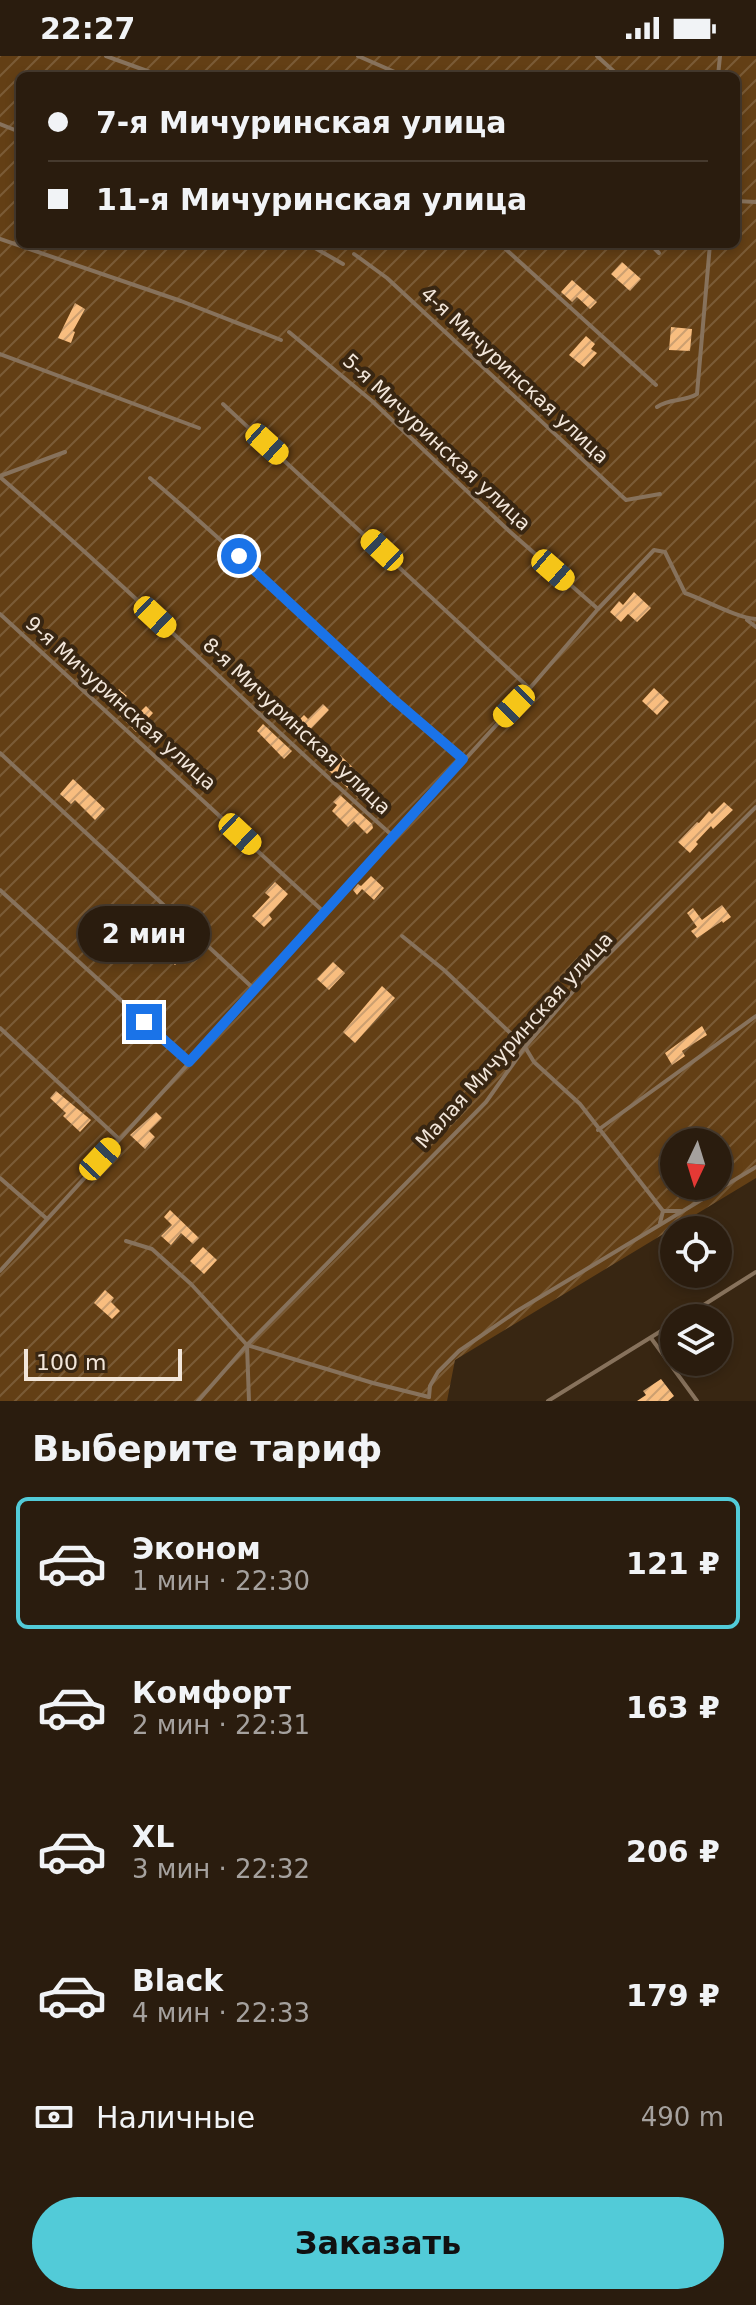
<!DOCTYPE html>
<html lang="ru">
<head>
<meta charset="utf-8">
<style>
  :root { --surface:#2a1c0e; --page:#322517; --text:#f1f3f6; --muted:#a5a19e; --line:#463a2e; --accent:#52cbd8 }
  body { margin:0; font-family:"DejaVu Sans",sans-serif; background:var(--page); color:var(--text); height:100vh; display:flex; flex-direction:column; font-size:30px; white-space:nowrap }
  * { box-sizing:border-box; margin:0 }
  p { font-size:26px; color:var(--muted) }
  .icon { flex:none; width:44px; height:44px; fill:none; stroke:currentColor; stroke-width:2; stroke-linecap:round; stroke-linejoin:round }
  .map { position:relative; height:1345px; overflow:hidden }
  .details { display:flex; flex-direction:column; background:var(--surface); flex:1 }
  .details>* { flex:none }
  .hud { position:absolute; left:16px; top:16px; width:724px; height:176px; border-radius:12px; box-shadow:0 4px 12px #0003,0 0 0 2px var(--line); display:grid; align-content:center; height:176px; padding:0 32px; background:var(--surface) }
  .needle { width:52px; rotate:184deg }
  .fabs { position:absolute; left:660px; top:1072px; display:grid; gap:16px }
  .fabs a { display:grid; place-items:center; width:72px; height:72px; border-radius:50%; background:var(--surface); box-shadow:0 4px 12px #0003,0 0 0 2px var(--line); font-size:40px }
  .scale { position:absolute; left:24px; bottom:20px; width:158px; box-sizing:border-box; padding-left:8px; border:4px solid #f2e6da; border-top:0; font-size:22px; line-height:28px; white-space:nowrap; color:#f2e6da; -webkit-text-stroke:6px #382612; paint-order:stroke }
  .end { position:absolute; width:36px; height:36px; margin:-18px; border:10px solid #1a73e8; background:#fff; box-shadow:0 0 0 4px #fff }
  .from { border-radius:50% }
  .bubble { position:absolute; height:56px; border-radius:28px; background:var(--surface); box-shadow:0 4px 12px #0003,0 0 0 2px var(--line); font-size:26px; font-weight:800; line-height:56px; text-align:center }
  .car { position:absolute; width:24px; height:48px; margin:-24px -12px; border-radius:10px; box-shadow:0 0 6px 2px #0007; background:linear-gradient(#f5c518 24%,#345 0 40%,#f5c518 0 76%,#345 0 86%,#f5c518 0) }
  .hud b { display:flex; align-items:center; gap:28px; height:76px; font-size:30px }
  .hud b+b { border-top:2px solid var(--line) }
  .hud i { width:20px; height:20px; background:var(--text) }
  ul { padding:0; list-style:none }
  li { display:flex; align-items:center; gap:24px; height:132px; margin:0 16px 12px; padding:0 16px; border:4px solid transparent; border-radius:12px }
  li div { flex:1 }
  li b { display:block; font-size:30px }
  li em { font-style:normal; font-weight:800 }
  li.on { border-color:var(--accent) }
  li>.icon { width:72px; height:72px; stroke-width:1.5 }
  h2 { padding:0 32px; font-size:36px; line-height:96px }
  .pay { display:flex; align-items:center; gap:20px; height:88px; padding:0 32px; font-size:30px }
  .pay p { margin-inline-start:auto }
  .primary-button { display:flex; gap:16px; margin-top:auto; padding:16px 32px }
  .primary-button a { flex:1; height:92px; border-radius:48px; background:var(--accent); color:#111; font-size:32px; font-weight:800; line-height:92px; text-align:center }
  .status { display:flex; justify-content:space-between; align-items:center; height:56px; padding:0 40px; background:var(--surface); direction:ltr }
  .status svg { height:22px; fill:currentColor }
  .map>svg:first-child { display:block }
  .garden { fill:url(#garden-furrows); fill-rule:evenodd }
  .building { fill:url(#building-hatch) }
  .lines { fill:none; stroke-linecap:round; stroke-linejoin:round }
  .service { stroke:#87725c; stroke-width:4 }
  .route { stroke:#1a73e8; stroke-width:10 }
  .labels { text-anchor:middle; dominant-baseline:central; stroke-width:8; stroke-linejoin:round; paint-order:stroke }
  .street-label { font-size:20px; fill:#f2e6da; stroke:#382612 }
</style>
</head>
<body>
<div class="status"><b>22:27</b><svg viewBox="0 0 49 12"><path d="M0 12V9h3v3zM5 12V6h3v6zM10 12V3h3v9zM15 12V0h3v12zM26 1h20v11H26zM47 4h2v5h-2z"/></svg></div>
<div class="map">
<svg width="756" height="1345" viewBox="0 0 756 1345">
  <defs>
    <pattern id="garden-furrows" width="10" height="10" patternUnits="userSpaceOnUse" patternTransform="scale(2)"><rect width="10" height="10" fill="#633f15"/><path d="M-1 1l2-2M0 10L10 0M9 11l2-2" fill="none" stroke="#7a5b36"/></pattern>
    <pattern id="building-hatch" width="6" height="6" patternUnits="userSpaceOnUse" patternTransform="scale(2)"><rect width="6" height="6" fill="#f8bd7f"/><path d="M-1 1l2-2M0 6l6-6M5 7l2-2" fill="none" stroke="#cc9f70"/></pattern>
  </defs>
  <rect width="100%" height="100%" fill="#382612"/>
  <path class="garden" d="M0,0H756V1122L455,1304L447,1345H0ZM20,20H736V188H20ZM674,1086H718V1130H674Z"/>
  <g class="building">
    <polygon points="622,206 641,223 630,235 611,218"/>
    <polygon points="572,224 597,246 590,253 577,241 572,246 561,236"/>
    <polygon points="75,247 85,253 73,275 75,276 71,287 58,282"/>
    <polygon points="671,271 692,273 690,295 669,294"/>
    <polygon points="586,280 595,288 591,293 597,297 584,311 569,299"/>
    <polygon points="481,282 509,308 503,315 475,289"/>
    <polygon points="409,358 439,384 431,393 402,366"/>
    <polygon points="634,536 651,552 637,566 628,558 621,566 610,556 619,545 623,549"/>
    <polygon points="654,632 669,646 657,659 642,645"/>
    <polygon points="119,633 127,640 123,644 138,658 146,650 153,657 136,676 107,647"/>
    <polygon points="323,648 329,654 308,676 297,666 304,659 308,663"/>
    <polygon points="263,668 292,695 284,703 257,675"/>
    <polygon points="340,699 378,736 373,742 386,754 379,761 327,713"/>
    <polygon points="73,723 105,753 95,764 75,744 71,748 60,738"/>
    <polygon points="340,739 372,768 373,772 367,778 354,765 348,771 332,755 337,749 333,746"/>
    <polygon points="724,746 733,754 713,773 711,770 696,786 698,788 690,797 678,786 697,766 699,767 709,755 712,758"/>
    <polygon points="371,820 384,832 374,844 362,833 357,839 353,834 358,828 361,830"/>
    <polygon points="275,826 288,838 269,859 272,863 264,871 252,860 270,841 265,837"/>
    <polygon points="722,849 731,861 723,867 722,865 697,882 691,875 697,871 687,857 693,852 702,864"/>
    <polygon points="149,875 180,904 175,909 155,891 151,895 140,885"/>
    <polygon points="333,906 345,917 329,934 317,923"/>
    <polygon points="382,930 395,942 355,987 343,976"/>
    <polygon points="702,970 707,979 682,995 685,1000 672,1009 665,997"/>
    <polygon points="56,1035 91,1064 80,1076 63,1060 66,1057 50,1042"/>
    <polygon points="156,1056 162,1062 149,1075 155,1081 145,1093 130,1079"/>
    <polygon points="170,1154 199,1182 193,1188 181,1177 171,1189 161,1180 172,1169 164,1161"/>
    <polygon points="203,1191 217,1204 204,1218 190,1205"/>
    <polygon points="105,1234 114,1242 111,1246 120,1255 112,1263 94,1247"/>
    <polygon points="661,1323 674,1340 668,1345 637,1345 646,1339 643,1335"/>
  </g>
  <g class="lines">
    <g class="service">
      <polyline points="106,0 161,20"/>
      <polyline points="358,0 404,20"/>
      <polyline points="597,0 619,20"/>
      <polyline points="718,20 720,0"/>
      <polyline points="0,68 20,76"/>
      <polyline points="736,145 756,146"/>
      <polyline points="0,183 181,245 281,284"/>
      <polyline points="308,188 343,208"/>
      <polyline points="500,188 656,329"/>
      <polyline points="650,188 659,197"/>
      <polyline points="354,198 387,222 626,444 660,438"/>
      <polyline points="289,276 372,345 508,474 598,553"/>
      <polyline points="0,298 199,372"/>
      <polyline points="223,348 529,632"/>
      <path d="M657,351C670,342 684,346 697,338L710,188"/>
      <polyline points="0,420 65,396"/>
      <path d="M0,421C135,537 261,663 394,781"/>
      <path d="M150,422C257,513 356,612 463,703"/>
      <polyline points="0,558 325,857"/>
      <polyline points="747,564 756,571"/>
      <polyline points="0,697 254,933"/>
      <polyline points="0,834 189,1006"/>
      <polyline points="402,880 444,914 525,991 534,1006 580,1048 663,1155 660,1167"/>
      <polyline points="0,972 119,1083"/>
      <polyline points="598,1074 756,960"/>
      <polyline points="0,1122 46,1162"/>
      <polyline points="663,1155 681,1155"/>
      <polyline points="126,1185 152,1193 191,1228 247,1289 373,1327 429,1341"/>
      <path d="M0,1215L530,632L598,553L654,494L665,496L685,537C705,544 737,562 756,563"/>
      <polyline points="683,1262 756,1216"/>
      <polyline points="651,1282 697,1345"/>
      <polyline points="247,1289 249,1345"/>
      <polyline points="429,1341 430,1330 438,1316 459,1295 517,1255 756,1111"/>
      <polyline points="198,1345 247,1289 486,1046 525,991 582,925 756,751"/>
      <polyline points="548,1345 674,1267"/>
    </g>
  </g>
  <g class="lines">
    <polyline class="route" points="144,966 189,1006 463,703 393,643 239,500"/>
  </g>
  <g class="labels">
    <g class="street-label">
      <text transform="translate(515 319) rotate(43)">4-я Мичуринская улица</text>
      <text transform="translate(437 386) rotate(43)">5-я Мичуринская улица</text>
      <text transform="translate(121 647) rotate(42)">9-я Мичуринская улица</text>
      <text transform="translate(297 670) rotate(43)">8-я Мичуринская улица</text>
      <text transform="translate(514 984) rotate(-48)">Малая Мичуринская улица</text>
    </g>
  </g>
</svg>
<div class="fabs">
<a><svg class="needle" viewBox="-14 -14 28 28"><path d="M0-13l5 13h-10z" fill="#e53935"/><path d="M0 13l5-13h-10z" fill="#a5a19e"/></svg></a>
<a><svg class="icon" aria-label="locate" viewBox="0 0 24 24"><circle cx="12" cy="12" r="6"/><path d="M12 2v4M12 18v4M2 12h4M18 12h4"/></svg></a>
<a><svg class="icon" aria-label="layers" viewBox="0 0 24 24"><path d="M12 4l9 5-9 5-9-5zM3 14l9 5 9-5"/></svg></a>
</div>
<div class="scale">100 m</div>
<i class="end from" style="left:239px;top:500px"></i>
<i class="end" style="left:144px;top:966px"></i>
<div class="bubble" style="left:78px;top:850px;width:132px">2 мин</div>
<i class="car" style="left:267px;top:388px;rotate:132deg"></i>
<i class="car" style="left:382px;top:494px;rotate:313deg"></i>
<i class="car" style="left:553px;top:514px;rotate:131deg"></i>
<i class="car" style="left:155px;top:561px;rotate:133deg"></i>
<i class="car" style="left:514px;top:650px;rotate:224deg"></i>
<i class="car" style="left:240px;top:778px;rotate:133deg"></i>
<i class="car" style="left:100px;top:1103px;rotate:43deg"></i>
<div class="hud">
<b><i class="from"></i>7-я Мичуринская улица</b>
<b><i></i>11-я Мичуринская улица</b>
</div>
</div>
<section class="details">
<h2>Выберите тариф</h2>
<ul>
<li class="on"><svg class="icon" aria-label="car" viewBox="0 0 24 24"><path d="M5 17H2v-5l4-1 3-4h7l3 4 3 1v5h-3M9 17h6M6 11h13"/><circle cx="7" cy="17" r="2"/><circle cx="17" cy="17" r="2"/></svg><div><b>Эконом</b><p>1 мин · 22:30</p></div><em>121 ₽</em></li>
<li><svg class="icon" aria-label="car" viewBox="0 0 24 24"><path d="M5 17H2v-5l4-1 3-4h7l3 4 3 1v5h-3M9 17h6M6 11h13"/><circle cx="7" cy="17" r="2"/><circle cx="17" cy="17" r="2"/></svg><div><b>Комфорт</b><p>2 мин · 22:31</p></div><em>163 ₽</em></li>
<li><svg class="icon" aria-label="car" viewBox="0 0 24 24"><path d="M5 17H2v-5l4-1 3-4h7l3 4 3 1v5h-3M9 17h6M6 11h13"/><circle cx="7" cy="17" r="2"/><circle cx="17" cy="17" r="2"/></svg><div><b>XL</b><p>3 мин · 22:32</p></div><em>206 ₽</em></li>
<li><svg class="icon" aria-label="car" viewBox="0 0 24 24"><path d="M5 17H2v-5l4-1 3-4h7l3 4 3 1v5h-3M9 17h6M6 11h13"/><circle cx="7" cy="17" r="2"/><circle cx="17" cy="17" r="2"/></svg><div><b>Black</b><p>4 мин · 22:33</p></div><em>179 ₽</em></li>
</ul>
<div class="pay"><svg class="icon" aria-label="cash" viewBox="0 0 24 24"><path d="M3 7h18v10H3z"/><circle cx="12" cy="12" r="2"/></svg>Наличные<p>490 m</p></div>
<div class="primary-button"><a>Заказать</a></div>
</section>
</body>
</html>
